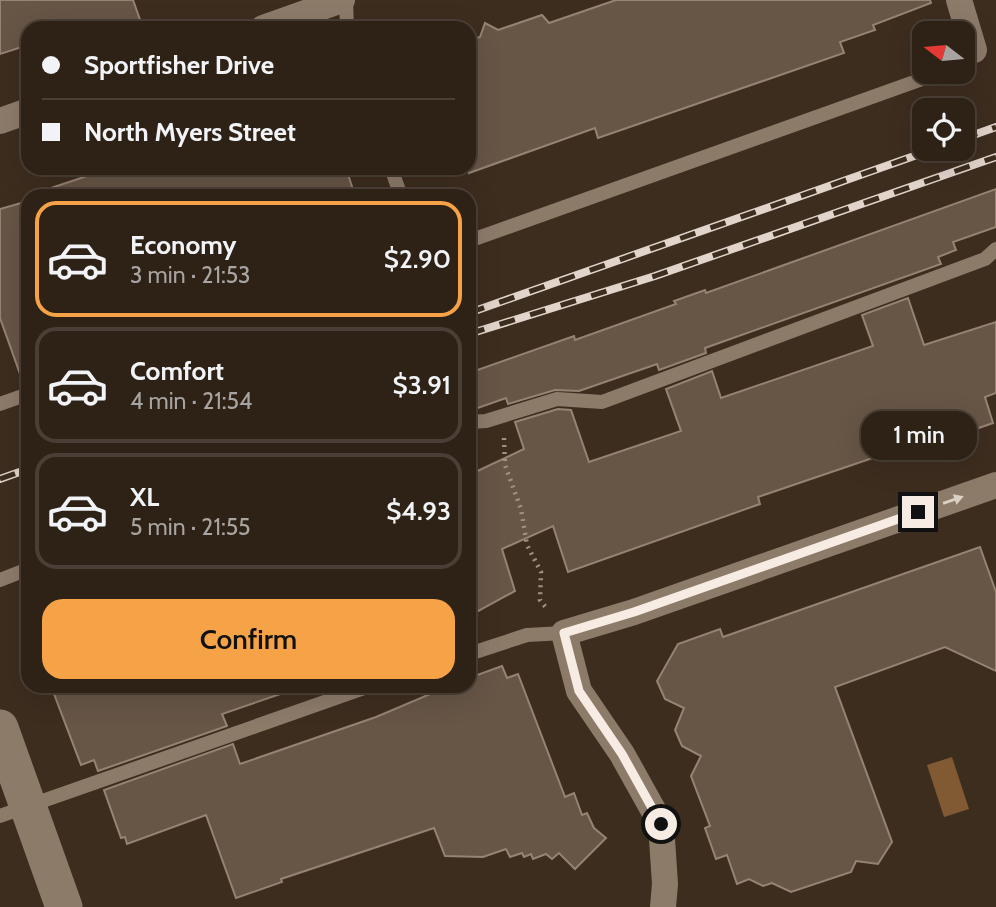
<!DOCTYPE html>
<html lang="en">
<head>
<meta charset="utf-8">
<style>
  :root { --surface:#2e2217; --page:#362a20; --text:#f1f3f6; --muted:#a7a4a1; --line:#493f36; --accent:#f6a247 }
  body { margin:0; font-family:Cabin,sans-serif; background:var(--page); color:var(--text); height:100vh; display:flex; flex-direction:column; font-size:26px; white-space:nowrap }
  * { box-sizing:border-box; margin:0 }
  p { font-size:23px; color:var(--muted) }
  .icon { flex:none; width:38px; height:38px; fill:none; stroke:currentColor; stroke-width:2; stroke-linecap:round; stroke-linejoin:round }
  .map { position:relative; flex:1; overflow:hidden }
  .side { position:absolute; left:21px; top:189px; width:455px; height:504px; display:flex; flex-direction:column; background:var(--surface); border-radius:21px; box-shadow:0 7px 28px #0002,0 0 0 2px var(--line) }
  .side>* { flex:none }
  .guide { position:absolute; left:21px; top:21px; width:455px; height:154px; border-radius:21px; box-shadow:0 7px 28px #0002,0 0 0 2px var(--line); display:grid; align-content:center; height:154px; padding:0 21px; background:var(--surface) }
  .needle { width:46px; rotate:286deg }
  .buttons { position:absolute; left:912px; top:21px; display:grid; gap:14px }
  .buttons a { display:grid; place-items:center; width:63px; height:63px; border-radius:14px; background:var(--surface); box-shadow:0 7px 28px #0002,0 0 0 2px var(--line); font-size:35px }
  .end { position:absolute; width:32px; height:32px; margin:-16px; border:9px solid #f7ece3; background:#111; box-shadow:0 0 0 4px #111 }
  .from { border-radius:50% }
  .bubble { position:absolute; height:49px; border-radius:21px; background:var(--surface); box-shadow:0 7px 28px #0002,0 0 0 2px var(--line); font-size:23px; font-weight:600; line-height:49px; text-align:center }
  .guide b { display:flex; align-items:center; gap:24px; height:66px; font-size:26px }
  .guide b+b { border-top:2px solid var(--line) }
  .guide i { width:18px; height:18px; background:var(--text) }
  ul { padding:12px 0 0; list-style:none }
  li { display:flex; align-items:center; gap:21px; height:116px; margin:0 14px 10px; padding:0 7px; border:4px solid var(--line); border-radius:21px }
  li div { flex:1 }
  li b { display:block; font-size:26px }
  li em { font-style:normal; font-weight:600 }
  li.active { border-color:var(--accent) }
  li>.icon { width:63px; height:63px; stroke-width:1.5 }
  .button { display:flex; gap:14px; margin-top:auto; padding:14px 21px }
  .button a { flex:1; height:80px; border-radius:21px; background:var(--accent); color:#111; font-size:28px; font-weight:600; line-height:80px; text-align:center }
  .map>svg:first-child { display:block }
  .water { fill:#815a33 }
  .building { fill:#675646; stroke:#968372; stroke-width:2 }
  .lines { fill:none; stroke-linecap:round; stroke-linejoin:round }
  .path { stroke:#9f9186; stroke-width:4.5; stroke-dasharray:2 5; stroke-linecap:butt }
  .service { stroke:#8d7b6a; stroke-width:14 }
  .minor { stroke:#8d7b6a; stroke-width:26 }
  .secondary { stroke:#8d7b6a; stroke-width:37 }
  .rail-casing { stroke:#e0d4cb; stroke-width:8 }
  .rail { stroke:#3d2d1f; stroke-width:5; stroke-dasharray:16; stroke-linecap:butt }
  .oneway { fill:#dcd0c5 }
  .route { stroke:#f7ece3; stroke-width:9 }
</style>
</head>
<body>
<div class="map">
<svg width="996" height="907" viewBox="0 0 996 907">
  <rect width="100%" height="100%" fill="#3d2d1f"/>
  <polygon class="water" points="952,757 969,809 944,817 927,765"/>
  <g class="building">
    <polygon points="0,0 133,0 143,28 28,28 28,45 0,54"/>
    <polygon points="616,0 930,0 931,3 873,25 875,30 840,42 844,53 598,138 595,128 469,173 469,40 480,37 485,23 498,30 542,15 549,23"/>
    <polygon points="111,168 346,168 355,196 43,196 42,191"/>
    <polygon points="996,189 996,227 953,242 956,250 938,257 941,264 705,348 706,353 659,370 657,364 579,391 555,390 508,404 506,398 469,411 469,373 574,336 575,340 676,304 674,301 705,290 706,293"/>
    <polygon points="28,201 28,385 24,385 0,318 0,209"/>
    <polygon points="908,298 924,345 996,322 996,393 985,397 993,423 904,454 902,448 758,497 760,504 568,572 553,526 502,549 515,591 469,616 469,475 524,449 515,422 558,409 571,410 589,462 681,431 666,389 712,371 721,398 873,346 862,315"/>
    <polygon points="980,547 996,592 996,671 945,647 835,687 892,842 878,864 856,861 851,872 791,892 772,883 763,886 749,879 737,884 727,855 716,859 705,828 710,826 691,776 701,756 682,746 675,730 684,708 665,699 657,681 678,644 720,629 723,637"/>
    <polygon points="502,666 507,678 518,674 565,797 574,793 582,815 587,813 594,828 606,838 575,869 559,853 552,859 546,854 533,859 531,854 524,857 522,853 510,857 506,849 483,857 445,856 434,828 281,879 282,882 236,898 206,815 127,844 125,837 121,838 104,790 233,744 240,764 376,717 449,686 469,686 469,678"/>
    <polygon points="51,686 291,686 292,690 222,714 227,726 98,771 94,760 81,765"/>
  </g>
  <g class="lines">
    <polyline class="path" points="504,438 505,465 521,509 527,545 541,572 540,600 547,609"/>
    <g class="service">
      <polyline points="346,0 347,28"/>
      <polyline points="391,168 401,196"/>
      <polyline points="469,241 928,77"/>
      <polyline points="0,404 28,394"/>
      <polyline points="469,422 486,421 557,399 602,402 985,259 996,249"/>
      <polyline points="0,580 28,569"/>
      <polyline points="469,654 527,635 564,633"/>
      <polyline points="0,816 370,686"/>
    </g>
    <g class="minor">
      <polyline points="959,0 974,50"/>
      <polyline points="263,28 342,0"/>
      <polyline points="0,121 28,111"/>
      <polyline points="663,907 665,884 661,824 622,754 579,691 564,633 634,612 996,485"/>
    </g>
    <polyline class="secondary" points="0,728 64,907"/>
    <g class="rail-casing">
      <g id="rail">
        <polyline points="962,139 996,127"/>
        <polyline points="469,313 934,149"/>
        <polyline points="469,334 655,276 996,157"/>
        <polyline points="0,479 28,469"/>
      </g>
    </g>
    <use href="#rail" class="rail"/>
  </g>
  <defs><path id="oneway-solid" d="M-6-.8H1V-3.2L6.5 0L1 3.2V.8H-6Z" transform="scale(1.75)"/></defs>
  <use class="oneway" href="#oneway-solid" transform="translate(953 500) rotate(-19)"/>
  <g class="lines">
    <polyline class="route" points="661,824 622,754 579,691 564,633 634,612 918,512"/>
  </g>
</svg>
<div class="buttons">
<a><svg class="needle" viewBox="-14 -14 28 28"><path d="M0-13l5 13h-10z" fill="#e53935"/><path d="M0 13l5-13h-10z" fill="#a7a4a1"/></svg></a>
<a><svg class="icon" aria-label="locate" viewBox="0 0 24 24"><circle cx="12" cy="12" r="6"/><path d="M12 2v4M12 18v4M2 12h4M18 12h4"/></svg></a>
</div>
<i class="end from" style="left:661px;top:824px"></i>
<i class="end" style="left:918px;top:512px"></i>
<div class="bubble" style="left:861px;top:411px;width:116px">1 min</div>
<div class="guide">
<b><i class="from"></i>Sportfisher Drive</b>
<b><i></i>North Myers Street</b>
</div>
<section class="side">
<ul>
<li class="active"><svg class="icon" aria-label="car" viewBox="0 0 24 24"><path d="M5 17H2v-5l4-1 3-4h7l3 4 3 1v5h-3M9 17h6M6 11h13"/><circle cx="7" cy="17" r="2"/><circle cx="17" cy="17" r="2"/></svg><div><b>Economy</b><p>3 min · 21:53</p></div><em>$2.90</em></li>
<li><svg class="icon" aria-label="car" viewBox="0 0 24 24"><path d="M5 17H2v-5l4-1 3-4h7l3 4 3 1v5h-3M9 17h6M6 11h13"/><circle cx="7" cy="17" r="2"/><circle cx="17" cy="17" r="2"/></svg><div><b>Comfort</b><p>4 min · 21:54</p></div><em>$3.91</em></li>
<li><svg class="icon" aria-label="car" viewBox="0 0 24 24"><path d="M5 17H2v-5l4-1 3-4h7l3 4 3 1v5h-3M9 17h6M6 11h13"/><circle cx="7" cy="17" r="2"/><circle cx="17" cy="17" r="2"/></svg><div><b>XL</b><p>5 min · 21:55</p></div><em>$4.93</em></li>
</ul>
<div class="button"><a>Confirm</a></div>
</section>
</div>
</body>
</html>
